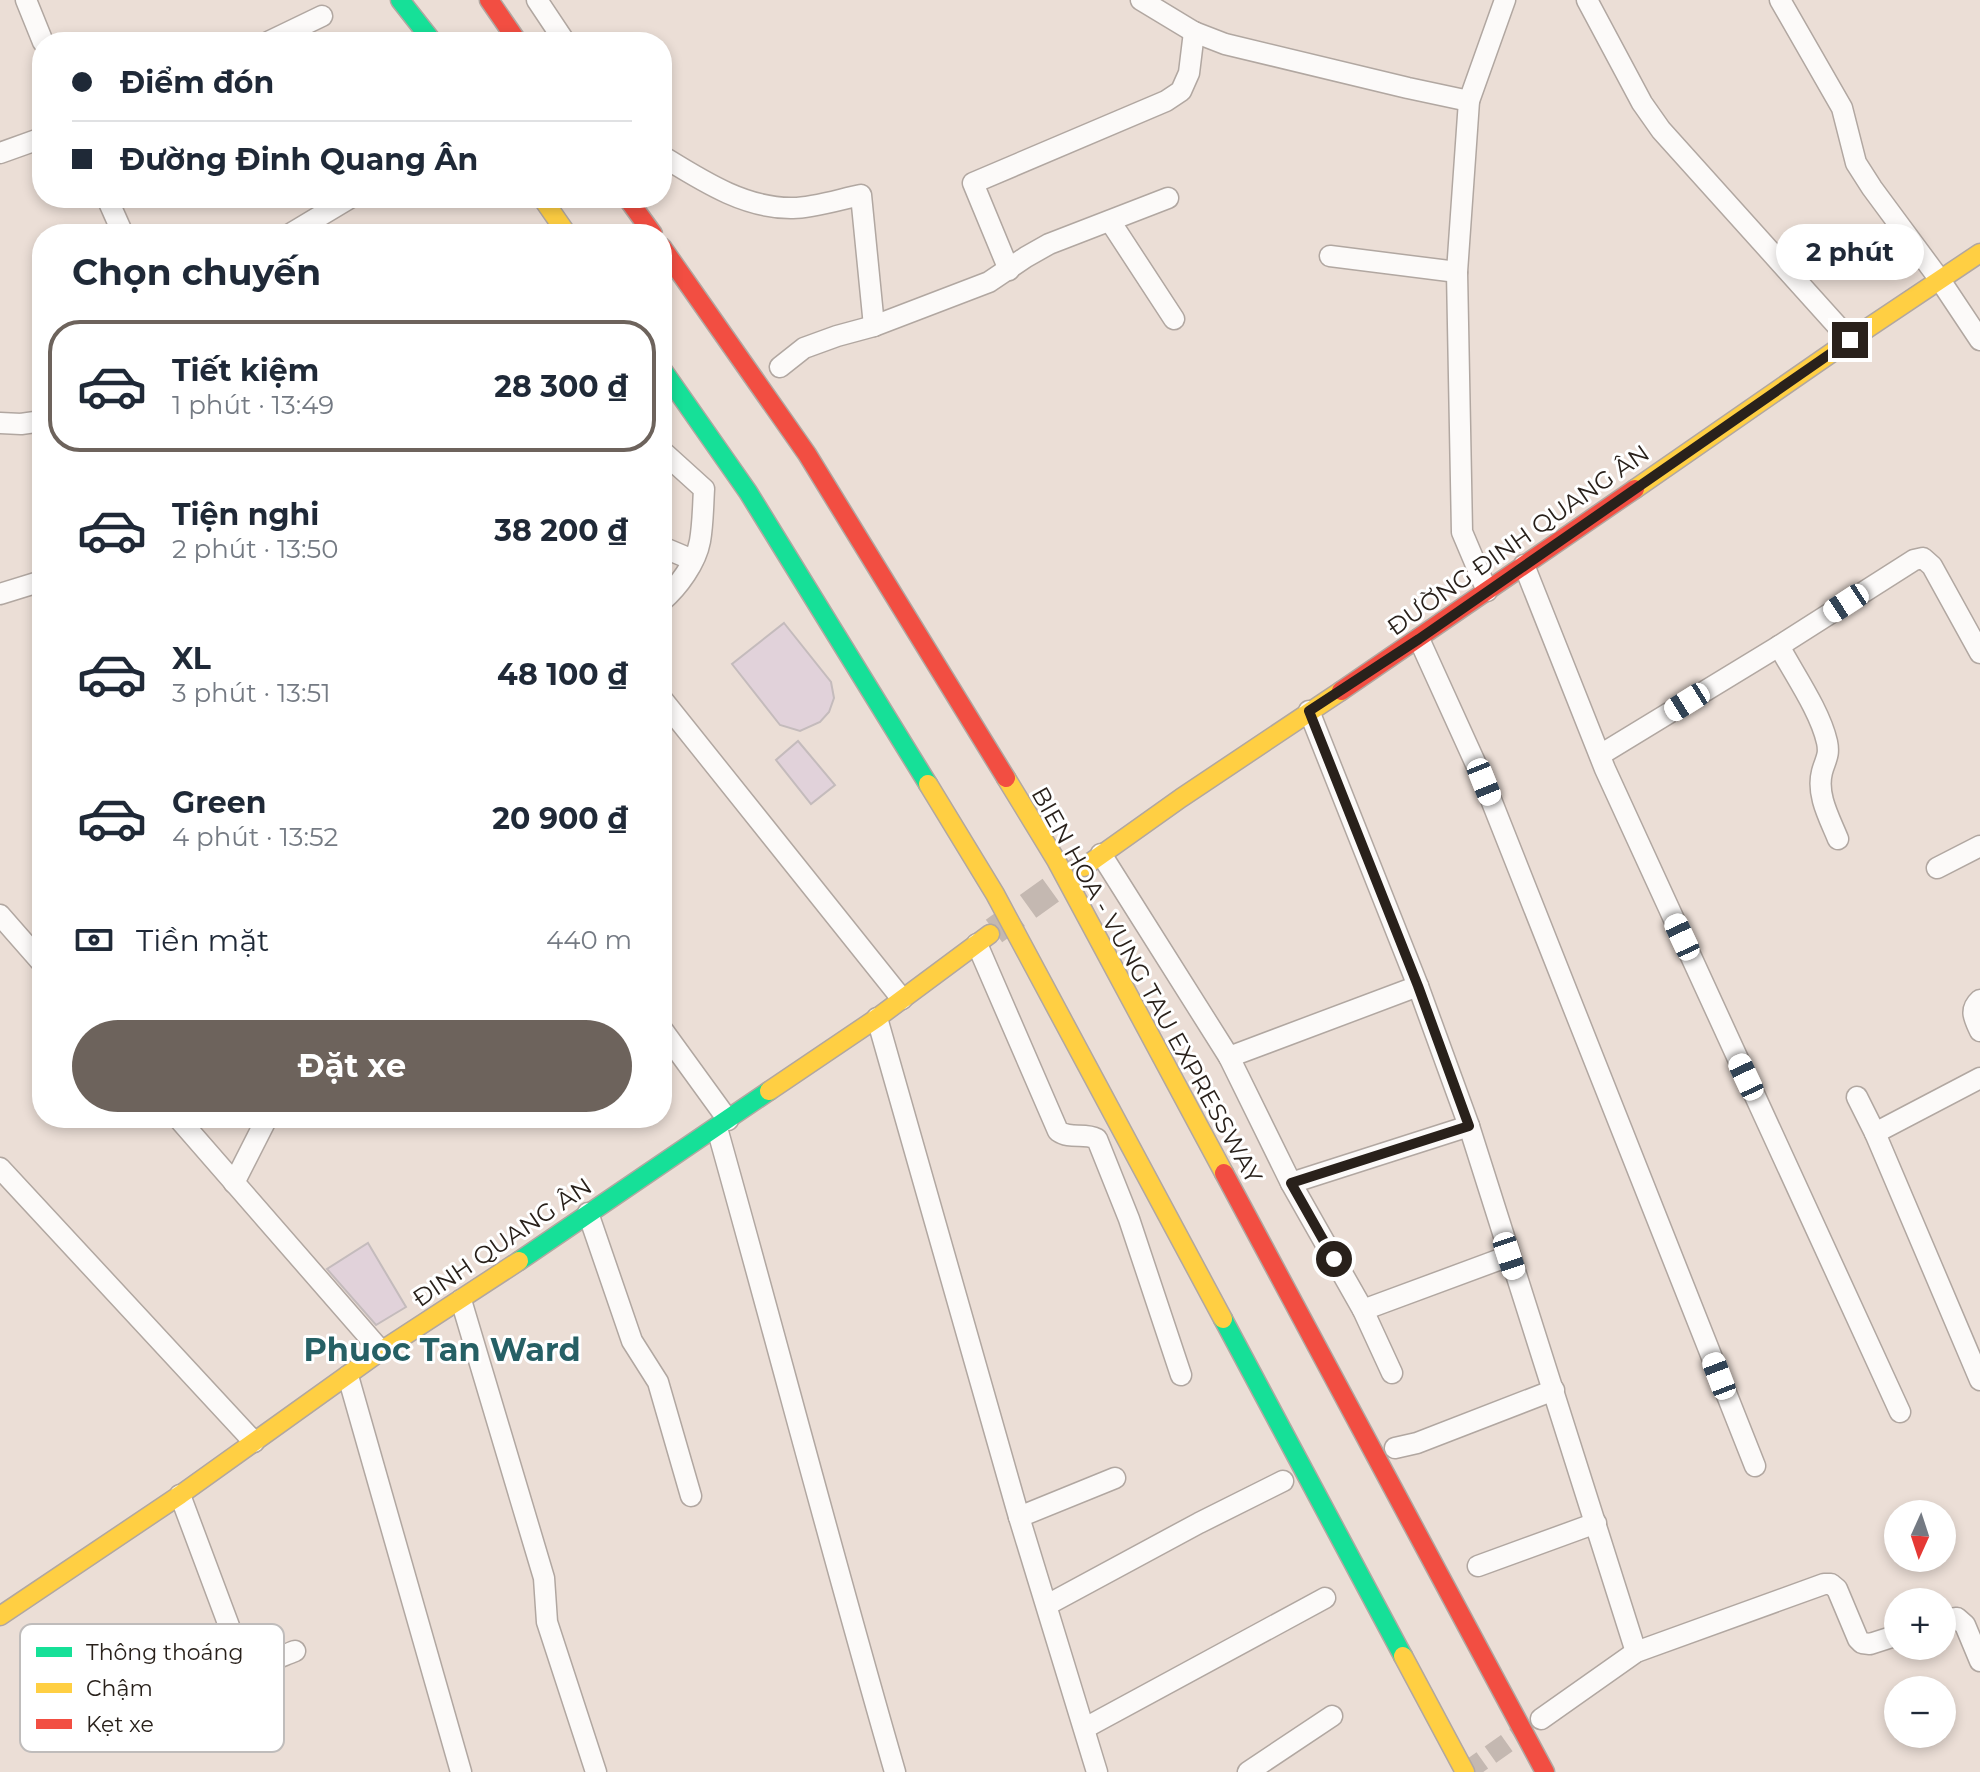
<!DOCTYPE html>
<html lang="vi">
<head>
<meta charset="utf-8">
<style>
  :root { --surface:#fff; --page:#f6f6f7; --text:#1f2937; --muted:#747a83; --line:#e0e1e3; --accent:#6d635c }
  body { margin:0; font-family:Montserrat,sans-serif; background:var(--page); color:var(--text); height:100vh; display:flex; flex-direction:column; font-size:30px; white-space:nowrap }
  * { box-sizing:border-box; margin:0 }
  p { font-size:26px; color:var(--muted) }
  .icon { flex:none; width:44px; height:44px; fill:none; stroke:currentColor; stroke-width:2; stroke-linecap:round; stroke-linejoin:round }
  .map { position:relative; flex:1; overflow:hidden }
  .details { position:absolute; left:32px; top:224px; width:640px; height:904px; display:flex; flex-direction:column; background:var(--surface); border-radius:32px; box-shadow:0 4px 12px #0003 }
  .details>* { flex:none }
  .hud { position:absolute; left:32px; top:32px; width:640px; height:176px; border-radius:32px; box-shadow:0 4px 12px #0003; display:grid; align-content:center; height:176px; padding:0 40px; background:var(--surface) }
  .needle { width:52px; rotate:183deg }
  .fabs { position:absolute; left:1884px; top:1500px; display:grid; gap:16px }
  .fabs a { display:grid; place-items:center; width:72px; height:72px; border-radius:50%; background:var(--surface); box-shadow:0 4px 12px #0003; font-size:40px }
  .end { position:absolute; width:36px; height:36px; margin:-18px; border:10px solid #29211b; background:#fff; box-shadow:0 0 0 4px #fff }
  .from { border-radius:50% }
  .bubble { position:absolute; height:56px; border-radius:28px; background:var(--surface); box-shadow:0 4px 12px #0003; font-size:26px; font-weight:700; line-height:56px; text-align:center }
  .car { position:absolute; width:24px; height:48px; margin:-24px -12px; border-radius:10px; box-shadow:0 0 6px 2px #0007; background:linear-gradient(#fff 24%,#345 0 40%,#fff 0 76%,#345 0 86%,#fff 0) }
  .hud b { display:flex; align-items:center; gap:28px; height:76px; font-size:30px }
  .hud b+b { border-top:2px solid var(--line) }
  .hud i { width:20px; height:20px; background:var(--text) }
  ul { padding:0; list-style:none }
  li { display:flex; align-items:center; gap:24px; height:132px; margin:0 16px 12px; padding:0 24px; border:4px solid transparent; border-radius:32px }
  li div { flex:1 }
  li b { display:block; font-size:30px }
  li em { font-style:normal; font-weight:700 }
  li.on { border-color:var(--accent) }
  li>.icon { width:72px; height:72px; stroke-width:1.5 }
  h2 { padding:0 40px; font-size:36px; line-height:96px }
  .pay { display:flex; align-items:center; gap:20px; height:88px; padding:0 40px; font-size:30px }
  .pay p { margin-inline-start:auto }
  .button { display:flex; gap:16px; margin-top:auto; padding:16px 40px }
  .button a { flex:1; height:92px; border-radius:48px; background:var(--accent); color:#fff; font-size:32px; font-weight:700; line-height:92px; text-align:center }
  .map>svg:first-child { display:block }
  .building { fill:#e1d2da; stroke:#c4bbbc; stroke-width:2 }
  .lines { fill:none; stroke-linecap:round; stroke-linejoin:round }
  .street-tunnel { stroke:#c4b8b1; stroke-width:20; stroke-dasharray:20 10; stroke-linecap:butt }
  .secondary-tunnel { stroke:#c4b8b1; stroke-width:28; stroke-dasharray:28 14; stroke-linecap:butt }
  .street-casing { stroke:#b1a7a1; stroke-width:23 }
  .fast-casing { stroke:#b1a7a1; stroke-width:21 }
  .slow-casing { stroke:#b1a7a1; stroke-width:21 }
  .jam-casing { stroke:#b1a7a1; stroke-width:21 }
  .street { stroke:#fcfaf9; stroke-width:20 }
  .fast { stroke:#16e098; stroke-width:18 }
  .slow { stroke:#ffcf43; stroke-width:18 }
  .jam { stroke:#f24e42; stroke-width:18 }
  .route { stroke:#29211b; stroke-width:10 }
  .labels { text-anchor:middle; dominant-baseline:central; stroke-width:6; stroke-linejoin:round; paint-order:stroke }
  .street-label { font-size:24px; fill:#29211b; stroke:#fff }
  .district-label { font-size:32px; font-weight:bold; fill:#266065; stroke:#fff }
  .key { fill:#fff; stroke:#bfbcbb; stroke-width:2 }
  .key-label { font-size:22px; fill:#29211b }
</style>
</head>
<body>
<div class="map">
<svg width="1980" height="1772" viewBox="0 0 1980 1772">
  <rect width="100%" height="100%" fill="#ebded6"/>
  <g class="building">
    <polygon points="784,623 831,682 834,698 829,712 820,722 800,731 780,725 732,664"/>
    <polygon points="798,741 835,785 811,804 776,760"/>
    <polygon points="368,1243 406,1307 376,1325 327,1269"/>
  </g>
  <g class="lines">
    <polyline class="street-tunnel" points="1466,1772 1528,1728"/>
    <polyline class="secondary-tunnel" points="994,931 1080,869"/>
    <g class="street-casing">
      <g id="street">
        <polyline points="26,0 43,42"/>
        <polyline points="537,0 565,42"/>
        <polyline points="1141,0 1194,32 1225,44 1408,88 1469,101"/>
        <polyline points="1587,0 1642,103 1661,130 1850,340"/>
        <polyline points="1780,0 1842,108 1856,163 1872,188 1940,280 1980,340"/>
        <polyline points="268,42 322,16"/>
        <polyline points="0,153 42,138"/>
        <path d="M662,156C701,180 745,209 793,208C813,208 841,199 861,195L874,326"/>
        <polyline points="107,198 123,234"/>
        <polyline points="1110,221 1174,319"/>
        <polyline points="290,234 350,198"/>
        <polyline points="1330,256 1457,272"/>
        <polyline points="1009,270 973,183 1166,101 1181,91 1189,73 1194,32"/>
        <polyline points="780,367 804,348 837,336 874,326 989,282 1026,257 1049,244 1168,198"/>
        <polyline points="0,423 21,424 42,421"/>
        <path d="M662,451L704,489C703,506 703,524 700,541C696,563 678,587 662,601"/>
        <polyline points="662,547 693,560"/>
        <polyline points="1524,565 1605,769 1900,1412"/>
        <polyline points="1487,591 1462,532 1457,272 1469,101 1505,0"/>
        <polyline points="0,594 42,581"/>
        <polyline points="1419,639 1484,782 1755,1466"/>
        <path d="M1779,646C1794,674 1820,711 1827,742C1830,756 1825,760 1822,772C1816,795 1830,819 1838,839"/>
        <polyline points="662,699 902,999"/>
        <polyline points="1600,755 1779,646 1914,560 1923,558 1932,566 1980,653"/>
        <polyline points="1101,854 1229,1057"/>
        <polyline points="1937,868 1980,846"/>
        <polyline points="0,915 42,963"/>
        <path d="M977,944L1058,1131C1071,1140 1084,1132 1097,1139L1129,1219L1181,1375"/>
        <path d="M1980,1000C1969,1010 1974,1018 1980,1031"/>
        <polyline points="877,1018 1019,1517 1097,1772"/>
        <polyline points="662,1029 728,1120"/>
        <polyline points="1857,1097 1875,1133"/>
        <polyline points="178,1118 381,1351"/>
        <polyline points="1469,1126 1636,1652"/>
        <path d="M717,1128C777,1342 833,1558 895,1772"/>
        <polyline points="0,1168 254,1442"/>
        <polyline points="234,1183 267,1118"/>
        <polyline points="1291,1183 1469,1126 1418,986 1309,711"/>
        <polyline points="588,1213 632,1341 658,1382 691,1496"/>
        <polyline points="461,1300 544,1578 547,1622 596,1772"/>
        <polyline points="1363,1310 1509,1256"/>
        <polyline points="1392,1373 1363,1310 1291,1183 1229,1057 1418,986"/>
        <polyline points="348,1376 461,1772"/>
        <polyline points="1980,1380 1875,1133 1980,1078"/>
        <polyline points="1395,1448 1417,1443 1554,1390"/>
        <path d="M180,1495L241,1658C259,1670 276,1658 295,1651"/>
        <polyline points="1019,1517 1115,1478"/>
        <polyline points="1478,1566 1596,1523"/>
        <polyline points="1047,1605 1199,1523 1283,1481"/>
        <polyline points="1942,1620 1957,1618 1965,1625 1980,1661"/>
        <polyline points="1541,1719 1636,1652 1824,1584 1831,1584 1837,1589 1858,1639 1862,1643 1870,1644 1898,1635"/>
        <polyline points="1085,1728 1325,1598"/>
        <polyline points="1248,1772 1332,1716"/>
      </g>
    </g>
    <g class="fast-casing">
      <g id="fast">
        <polyline points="400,0 433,42"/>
        <polyline points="662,369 748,492 928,784"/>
        <polyline points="519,1261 769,1091"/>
        <polyline points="1223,1319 1403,1656"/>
      </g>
    </g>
    <g class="slow-casing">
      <g id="slow">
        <polyline points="542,198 567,234"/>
        <polyline points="1635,489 1850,340 1980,253"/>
        <polyline points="1006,778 1056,860 1224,1173"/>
        <polyline points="928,784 995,894 1223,1319"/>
        <polyline points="1084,867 1181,798 1341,691"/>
        <polyline points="769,1091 877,1018 990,934"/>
        <polyline points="0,1616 180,1495 381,1351 519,1261"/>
        <polyline points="1403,1656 1465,1772"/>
      </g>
    </g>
    <g class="jam-casing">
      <g id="jam">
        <polyline points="489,0 518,42"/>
        <polyline points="627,198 653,234"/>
        <polyline points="662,247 807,454 1006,778"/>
        <polyline points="1341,691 1635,489"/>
        <polyline points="1224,1173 1545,1772"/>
      </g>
    </g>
    <use href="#street" class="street"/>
    <use href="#fast" class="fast"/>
    <use href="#slow" class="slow"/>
    <use href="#jam" class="jam"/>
  </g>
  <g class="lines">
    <polyline class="route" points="1334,1259 1291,1183 1469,1126 1418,986 1309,711 1419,639 1850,340"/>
  </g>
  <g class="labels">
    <g class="street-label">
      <text transform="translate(1518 540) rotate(-35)">ĐƯỜNG ĐINH QUANG ÂN</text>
      <text transform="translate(1147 985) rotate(61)">BIEN HOA - VUNG TAU EXPRESSWAY</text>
      <text transform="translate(502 1242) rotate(-34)">ĐINH QUANG ÂN</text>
    </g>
    <g class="district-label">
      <text x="442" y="1349">Phuoc Tan Ward</text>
    </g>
  </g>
  <rect x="20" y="1624" width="264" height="128" rx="12" class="key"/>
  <rect x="36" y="1647" width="36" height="10" fill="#16e098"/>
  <rect x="36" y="1683" width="36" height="10" fill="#ffcf43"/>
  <rect x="36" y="1719" width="36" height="10" fill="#f24e42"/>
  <g class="key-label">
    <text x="86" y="1660">Thông thoáng</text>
    <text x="86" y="1696">Chậm</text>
    <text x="86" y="1732">Kẹt xe</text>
  </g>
</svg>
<div class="fabs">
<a><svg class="needle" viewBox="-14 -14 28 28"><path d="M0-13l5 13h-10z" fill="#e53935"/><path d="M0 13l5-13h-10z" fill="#747a83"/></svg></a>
<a>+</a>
<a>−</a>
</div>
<i class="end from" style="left:1334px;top:1259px"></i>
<i class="end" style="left:1850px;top:340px"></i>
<div class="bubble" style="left:1776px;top:224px;width:148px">2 phút</div>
<i class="car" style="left:1846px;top:603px;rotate:237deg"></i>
<i class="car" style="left:1687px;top:702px;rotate:238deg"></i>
<i class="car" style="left:1484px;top:782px;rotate:158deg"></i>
<i class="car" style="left:1682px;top:937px;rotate:335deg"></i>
<i class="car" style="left:1746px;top:1077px;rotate:335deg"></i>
<i class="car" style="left:1509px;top:1256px;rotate:162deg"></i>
<i class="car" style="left:1719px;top:1376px;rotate:339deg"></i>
<div class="hud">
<b><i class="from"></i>Điểm đón</b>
<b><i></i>Đường Đinh Quang Ân</b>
</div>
<section class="details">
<h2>Chọn chuyến</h2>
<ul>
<li class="on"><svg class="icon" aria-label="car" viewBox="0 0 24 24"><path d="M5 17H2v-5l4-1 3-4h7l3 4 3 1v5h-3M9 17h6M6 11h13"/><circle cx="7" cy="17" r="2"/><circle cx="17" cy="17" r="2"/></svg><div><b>Tiết kiệm</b><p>1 phút · 13:49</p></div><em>28 300 ₫</em></li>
<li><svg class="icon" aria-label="car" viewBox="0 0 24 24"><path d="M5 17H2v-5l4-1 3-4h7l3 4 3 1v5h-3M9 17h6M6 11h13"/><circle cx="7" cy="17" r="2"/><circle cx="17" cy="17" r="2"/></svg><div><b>Tiện nghi</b><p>2 phút · 13:50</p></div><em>38 200 ₫</em></li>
<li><svg class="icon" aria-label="car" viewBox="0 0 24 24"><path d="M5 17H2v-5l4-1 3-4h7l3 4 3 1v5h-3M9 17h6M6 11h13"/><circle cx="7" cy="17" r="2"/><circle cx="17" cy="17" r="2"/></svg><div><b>XL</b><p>3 phút · 13:51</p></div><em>48 100 ₫</em></li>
<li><svg class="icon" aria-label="car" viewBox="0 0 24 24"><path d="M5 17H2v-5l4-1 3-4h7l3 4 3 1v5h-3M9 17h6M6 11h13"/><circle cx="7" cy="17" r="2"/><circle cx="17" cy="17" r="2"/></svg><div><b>Green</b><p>4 phút · 13:52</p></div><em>20 900 ₫</em></li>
</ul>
<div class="pay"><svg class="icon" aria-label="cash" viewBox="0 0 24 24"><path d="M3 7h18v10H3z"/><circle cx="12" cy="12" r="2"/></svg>Tiền mặt<p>440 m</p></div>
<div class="button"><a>Đặt xe</a></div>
</section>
</div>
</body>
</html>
